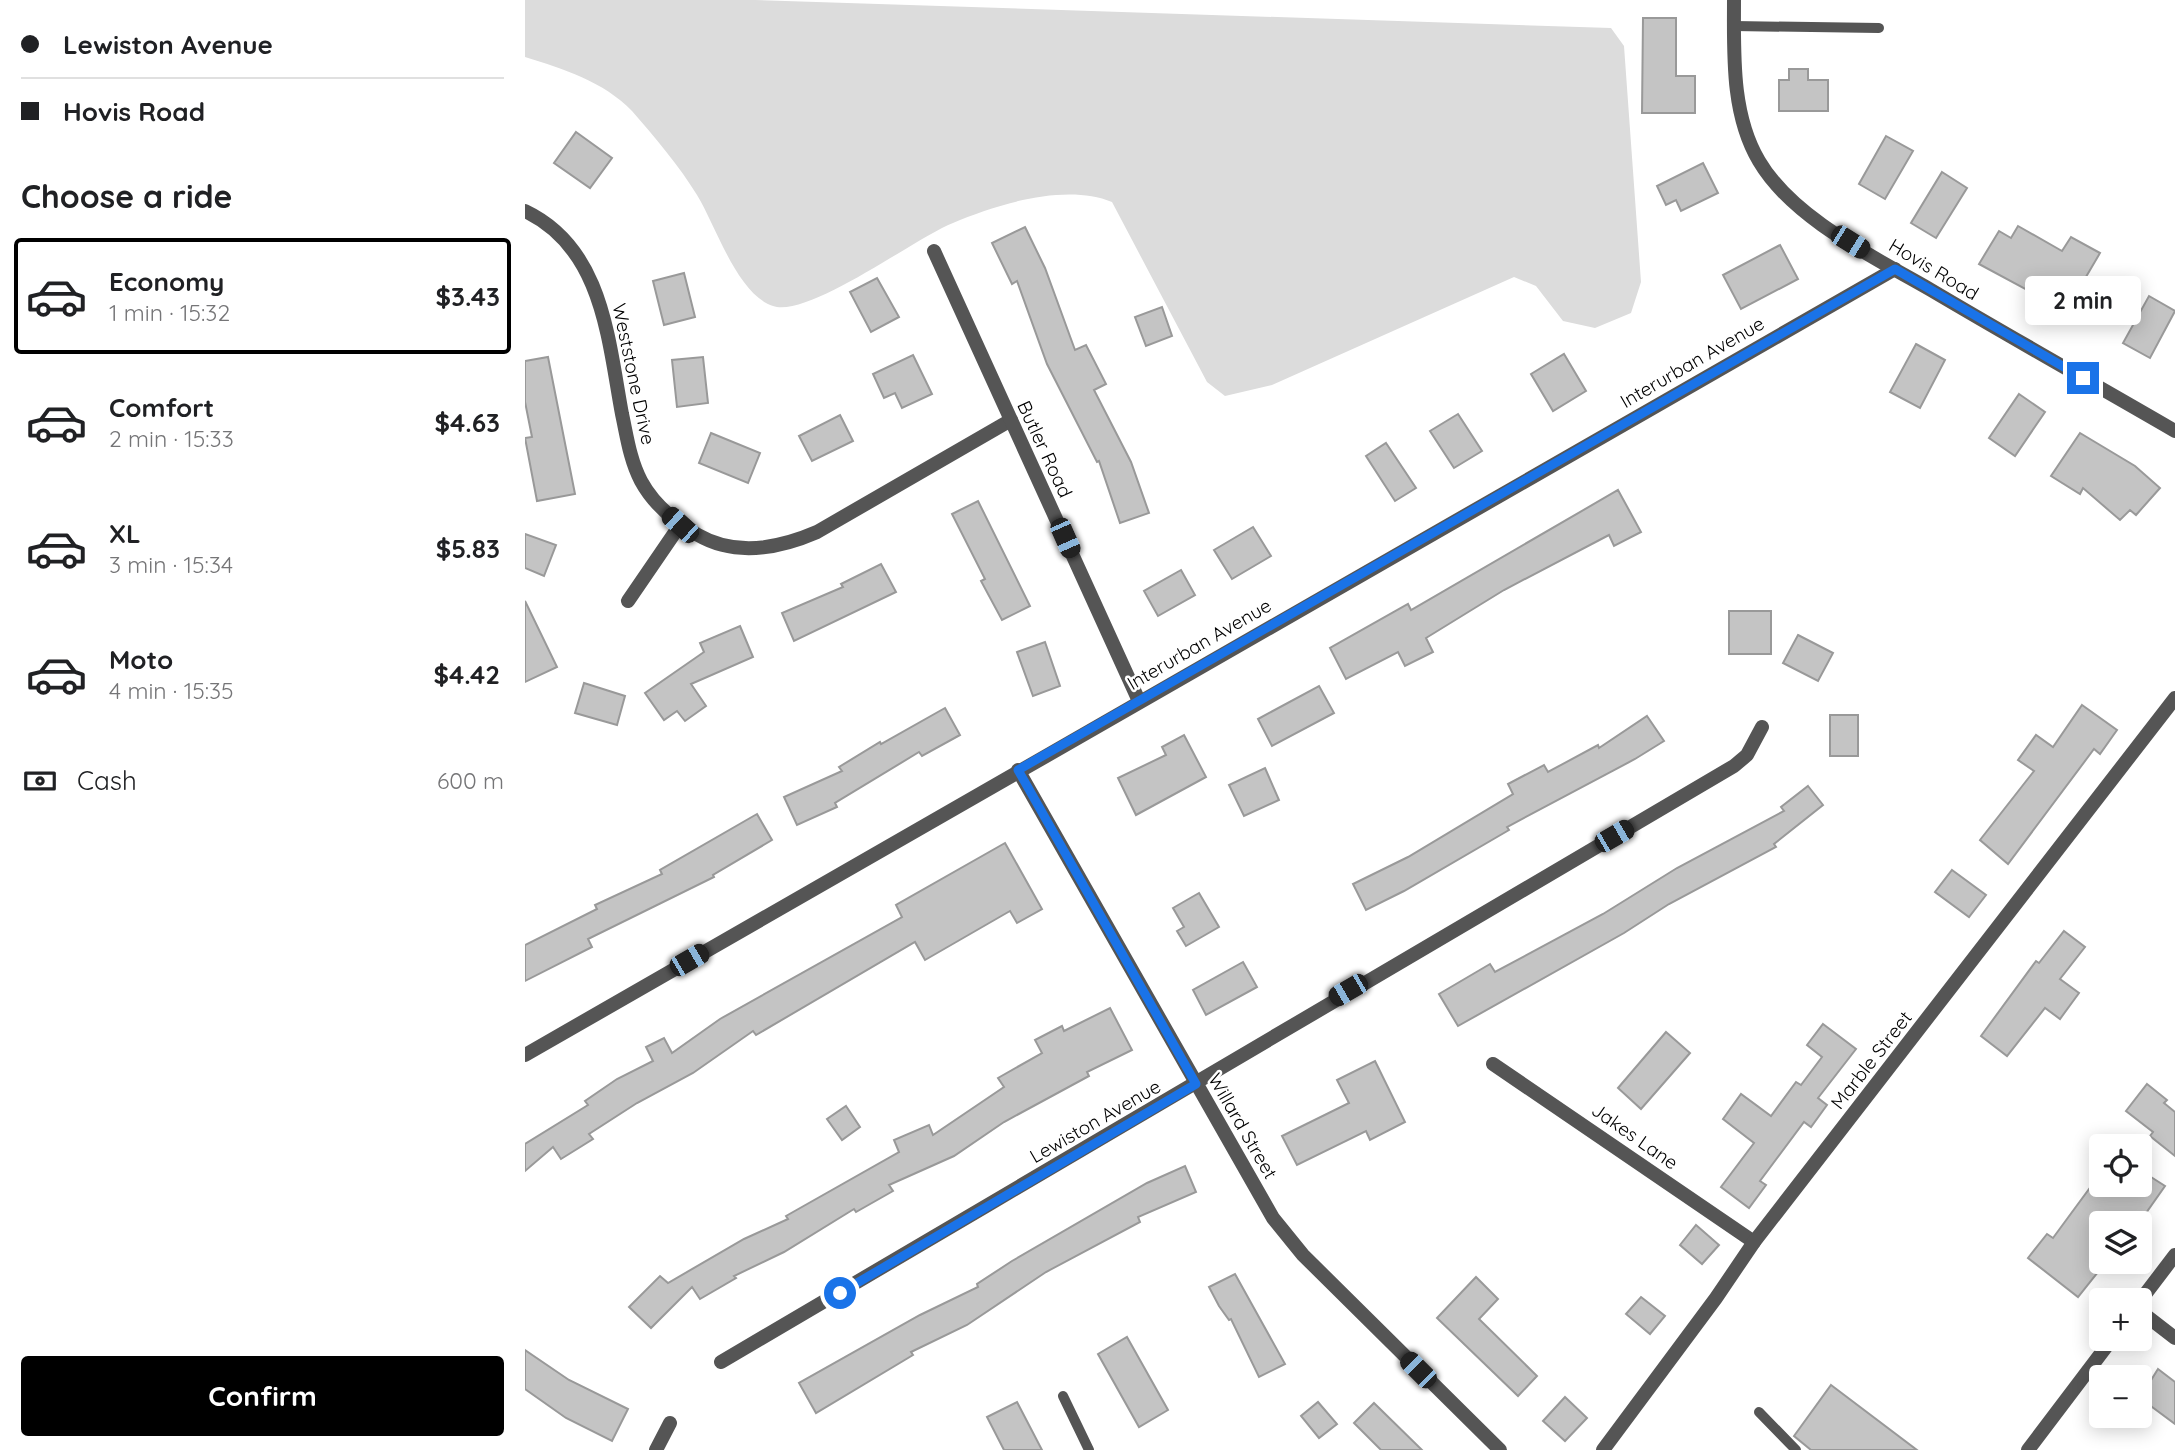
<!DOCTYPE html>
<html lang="en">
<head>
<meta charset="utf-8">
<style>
  :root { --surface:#fff; --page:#f2f2f2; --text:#202124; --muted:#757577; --line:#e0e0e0; --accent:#000 }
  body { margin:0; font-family:Quicksand,sans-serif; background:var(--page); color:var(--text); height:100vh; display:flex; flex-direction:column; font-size:26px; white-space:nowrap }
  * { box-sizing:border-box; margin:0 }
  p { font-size:23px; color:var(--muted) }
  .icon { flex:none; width:38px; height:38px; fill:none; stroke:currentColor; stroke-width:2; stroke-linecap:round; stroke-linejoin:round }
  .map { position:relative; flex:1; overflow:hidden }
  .side { display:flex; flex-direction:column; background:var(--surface); width:525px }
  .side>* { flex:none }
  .hud { display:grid; align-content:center; height:154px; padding:0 21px; background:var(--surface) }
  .controls { position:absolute; left:1564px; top:1134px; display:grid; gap:14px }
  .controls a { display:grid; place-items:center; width:63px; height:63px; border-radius:7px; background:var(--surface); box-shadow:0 4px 18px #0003; font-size:35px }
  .end { position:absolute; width:32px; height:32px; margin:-16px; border:9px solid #1a73e8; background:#fff; box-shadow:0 0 0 4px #fff }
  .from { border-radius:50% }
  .bubble { position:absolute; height:49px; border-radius:7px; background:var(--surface); box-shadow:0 4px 18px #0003; font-size:23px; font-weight:700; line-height:49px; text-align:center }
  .car { position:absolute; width:21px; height:42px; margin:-21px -10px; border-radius:9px; box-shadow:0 0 5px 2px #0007; background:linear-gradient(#222 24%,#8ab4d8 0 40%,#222 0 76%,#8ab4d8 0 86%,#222 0) }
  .hud b { display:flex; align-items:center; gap:24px; height:66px; font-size:26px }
  .hud b+b { border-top:2px solid var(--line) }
  .hud i { width:18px; height:18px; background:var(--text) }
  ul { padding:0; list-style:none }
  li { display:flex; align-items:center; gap:21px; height:116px; margin:0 14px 10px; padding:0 7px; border:4px solid transparent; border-radius:7px }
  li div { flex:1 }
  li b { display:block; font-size:26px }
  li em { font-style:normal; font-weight:700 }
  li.current { border-color:var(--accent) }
  li>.icon { width:63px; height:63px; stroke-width:1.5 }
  h2 { padding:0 21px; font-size:32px; line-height:84px }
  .pay { display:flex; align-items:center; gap:18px; height:77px; padding:0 21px; font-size:26px }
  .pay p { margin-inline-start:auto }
  .primary-button { display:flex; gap:14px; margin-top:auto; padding:14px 21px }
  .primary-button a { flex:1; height:80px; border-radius:7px; background:var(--accent); color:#fff; font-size:28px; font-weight:700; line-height:80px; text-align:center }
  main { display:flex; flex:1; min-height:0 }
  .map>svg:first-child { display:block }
  .green { fill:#dcdcdc }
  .building { fill:#c4c4c4; stroke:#999; stroke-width:2 }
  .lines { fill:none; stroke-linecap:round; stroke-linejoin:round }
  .service { stroke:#555; stroke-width:10 }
  .minor { stroke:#555; stroke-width:14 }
  .tertiary { stroke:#555; stroke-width:14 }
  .route { stroke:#1a73e8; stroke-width:9 }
  .labels { text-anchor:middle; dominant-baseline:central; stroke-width:5; stroke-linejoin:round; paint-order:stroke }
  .street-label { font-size:19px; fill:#000; stroke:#fff }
</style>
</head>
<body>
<main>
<section class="side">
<div class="hud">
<b><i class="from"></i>Lewiston Avenue</b>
<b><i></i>Hovis Road</b>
</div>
<h2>Choose a ride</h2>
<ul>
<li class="current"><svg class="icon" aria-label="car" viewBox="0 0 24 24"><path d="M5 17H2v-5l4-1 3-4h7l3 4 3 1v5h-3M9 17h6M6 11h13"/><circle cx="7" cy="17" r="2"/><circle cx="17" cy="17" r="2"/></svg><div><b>Economy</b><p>1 min · 15:32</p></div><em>$3.43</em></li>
<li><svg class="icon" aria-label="car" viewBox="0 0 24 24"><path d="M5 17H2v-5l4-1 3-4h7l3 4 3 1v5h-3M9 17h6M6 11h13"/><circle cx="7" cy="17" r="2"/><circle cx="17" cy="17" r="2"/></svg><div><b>Comfort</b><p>2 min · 15:33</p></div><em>$4.63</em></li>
<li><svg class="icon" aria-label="car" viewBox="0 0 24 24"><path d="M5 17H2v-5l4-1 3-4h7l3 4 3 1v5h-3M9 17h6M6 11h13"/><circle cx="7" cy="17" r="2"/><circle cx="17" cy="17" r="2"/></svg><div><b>XL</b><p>3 min · 15:34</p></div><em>$5.83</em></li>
<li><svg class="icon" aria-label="car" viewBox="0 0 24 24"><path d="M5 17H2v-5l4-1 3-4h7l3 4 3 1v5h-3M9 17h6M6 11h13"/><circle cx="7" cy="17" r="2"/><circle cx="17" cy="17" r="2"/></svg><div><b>Moto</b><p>4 min · 15:35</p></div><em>$4.42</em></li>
</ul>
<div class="pay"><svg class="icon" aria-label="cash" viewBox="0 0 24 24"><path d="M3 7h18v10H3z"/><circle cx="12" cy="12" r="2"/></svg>Cash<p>600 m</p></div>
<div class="primary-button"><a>Confirm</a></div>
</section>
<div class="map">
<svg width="1650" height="1450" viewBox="0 0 1650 1450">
  <rect width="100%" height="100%" fill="#fff"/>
  <path class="green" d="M0,0H230L1086,28L1099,46L1116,282L1106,313L1070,328L1038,321L1011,286L989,277L747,385L700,396L682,382L587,202C541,183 472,204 428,223C390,238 284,318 248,306C212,294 191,226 172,195C155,167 129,136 107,111C78,81 38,69 0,57Z"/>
  <g class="building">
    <polygon points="1118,18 1151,18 1151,76 1170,76 1170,113 1117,113"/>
    <polygon points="1264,69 1283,69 1283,80 1303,80 1303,111 1254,111 1254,80 1264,80"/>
    <polygon points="51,132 87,158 65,188 29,163"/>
    <polygon points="1361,136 1388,151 1360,199 1334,184"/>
    <polygon points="1178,163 1193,193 1156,211 1151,200 1141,205 1132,186"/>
    <polygon points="1417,172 1442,188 1411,238 1386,223"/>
    <polygon points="1493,226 1537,251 1546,237 1575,253 1541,311 1454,264 1474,231 1486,238"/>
    <polygon points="500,227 520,268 550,350 561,345 581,384 569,390 606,462 624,513 595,523 574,461 572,462 522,364 492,281 487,284 467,243"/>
    <polygon points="1255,245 1273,279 1216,309 1198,275"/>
    <polygon points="159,273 170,317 139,325 128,281"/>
    <polygon points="352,278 374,317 346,332 325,292"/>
    <polygon points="1624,296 1650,311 1625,358 1598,343"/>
    <polygon points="637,307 647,336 621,346 610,317"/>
    <polygon points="1391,344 1420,360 1395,408 1365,392"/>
    <polygon points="1039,354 1061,391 1028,411 1006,374"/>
    <polygon points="388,355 407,394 377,408 370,393 359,398 348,374"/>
    <polygon points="23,357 50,494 12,501 0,438 7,437 0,402 0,361"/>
    <polygon points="178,357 183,403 152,407 147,360"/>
    <polygon points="1494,394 1520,412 1490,456 1464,438"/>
    <polygon points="933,414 957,451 929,468 905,431"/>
    <polygon points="315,415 328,441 287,461 274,436"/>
    <polygon points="186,433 235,453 223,483 174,463"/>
    <polygon points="1555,433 1610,466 1635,488 1611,515 1605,510 1595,520 1558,488 1555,494 1526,476"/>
    <polygon points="861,443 891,488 870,501 841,456"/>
    <polygon points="1093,490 1116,532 1089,546 1084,535 979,590 901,638 908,652 880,666 873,652 821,679 805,648 883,604 886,610"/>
    <polygon points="453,501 505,606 477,620 456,581 460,579 427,514"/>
    <polygon points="728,527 746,556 707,579 689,550"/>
    <polygon points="0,534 31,545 19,576 0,568"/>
    <polygon points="356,564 371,592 269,641 257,613 318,587 316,584"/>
    <polygon points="656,570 670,595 633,616 619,591"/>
    <polygon points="0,601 32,667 0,682"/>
    <rect x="1204" y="611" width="42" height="43"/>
    <polygon points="215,626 228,657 166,684 181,706 160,721 152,711 139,720 120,693 179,652 175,643"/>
    <polygon points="1273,635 1308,653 1293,681 1258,663"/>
    <polygon points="520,642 535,686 508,696 492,652"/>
    <polygon points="59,683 100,696 92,725 50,713"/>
    <polygon points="794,686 809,713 747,746 733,719"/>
    <polygon points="1557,705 1592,730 1575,754 1569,749 1483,864 1455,840 1509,771 1493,760 1511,735 1528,747"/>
    <polygon points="420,708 435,735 397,756 394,752 310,803 312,807 272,825 259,797 317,771 314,767 355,742 356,744"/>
    <rect x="1305" y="715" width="28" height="41"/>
    <polygon points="1122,716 1139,741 1110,759 982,827 984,830 879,891 841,910 828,884 883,857 988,794 983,784 1019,765 1023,772 1073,745 1074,748"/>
    <polygon points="659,735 681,777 611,815 593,778 641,755 637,747"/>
    <polygon points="740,768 754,800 719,816 704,785"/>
    <polygon points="1283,786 1298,805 1249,844 1251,847 1144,904 1099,933 933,1026 914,994 965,964 970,972 1078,914 1152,868 1259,811 1256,807"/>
    <polygon points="232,814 247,840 188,875 189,877 63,939 67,947 0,981 0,945 72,909 70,905 137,874 135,870"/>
    <polygon points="480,843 517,909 492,923 485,911 400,960 390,942 231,1035 228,1031 168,1073 112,1103 64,1134 68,1139 36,1159 28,1147 0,1171 0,1144 63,1105 60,1101 92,1079 128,1061 121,1047 139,1038 147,1053 195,1019 377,917 371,905"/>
    <polygon points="1427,870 1461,895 1444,917 1410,892"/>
    <polygon points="674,893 694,927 661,946 652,931 659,927 648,908"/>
    <polygon points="1539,931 1560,947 1535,979 1554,993 1535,1019 1520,1008 1482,1056 1456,1036 1511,961 1514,963"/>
    <polygon points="718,962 732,987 681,1015 668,990"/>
    <polygon points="585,1008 607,1050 562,1072 564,1076 479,1122 429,1156 364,1185 368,1191 331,1212 329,1209 259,1252 209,1276 211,1278 175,1299 167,1287 126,1328 104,1307 135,1276 143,1283 219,1239 263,1219 261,1216 374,1152 369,1140 404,1125 408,1135 479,1087 473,1078 517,1053 510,1040 537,1026 539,1031"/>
    <polygon points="1298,1024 1331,1049 1293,1098 1302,1105 1286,1127 1279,1122 1235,1181 1241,1185 1224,1208 1196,1187 1229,1143 1198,1119 1216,1094 1246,1116 1271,1082 1276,1085 1297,1057 1282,1045"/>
    <polygon points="1141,1032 1165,1053 1116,1109 1093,1088"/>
    <polygon points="850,1061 880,1122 845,1140 841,1131 772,1165 757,1136 824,1103 812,1080"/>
    <polygon points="1622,1084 1642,1100 1639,1103 1650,1112 1650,1156 1625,1136 1628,1132 1601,1111"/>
    <polygon points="321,1106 335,1127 317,1140 302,1119"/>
    <polygon points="660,1166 671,1192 613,1217 615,1222 521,1272 442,1325 386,1352 388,1355 291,1413 274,1383 395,1315 453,1287 452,1284 487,1261 622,1183"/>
    <polygon points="1615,1170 1640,1186 1614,1223 1577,1223 1577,1267 1553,1297 1503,1258 1522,1234 1528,1238 1567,1185 1615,1185"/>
    <polygon points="1171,1225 1194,1245 1177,1264 1155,1245"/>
    <polygon points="710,1274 760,1364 734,1377 706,1319 704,1320 694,1306 684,1287"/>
    <polygon points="951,1277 973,1299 954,1319 1012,1376 993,1396 912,1318"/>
    <polygon points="1116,1297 1140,1316 1125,1334 1101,1314"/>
    <polygon points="602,1337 643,1410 614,1427 573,1354"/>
    <polygon points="0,1350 44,1380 103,1409 87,1441 41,1418 0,1389"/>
    <polygon points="1633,1369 1650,1382 1650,1424 1615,1398"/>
    <polygon points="1306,1385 1392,1450 1286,1450 1269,1436"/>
    <polygon points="1040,1397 1062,1418 1040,1441 1018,1421"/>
    <polygon points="492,1402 517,1450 479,1450 462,1417"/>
    <polygon points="793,1402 812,1424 794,1438 776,1416"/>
    <polygon points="849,1403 897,1450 856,1450 829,1423"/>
  </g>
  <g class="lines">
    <g class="service">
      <polyline points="1209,26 1354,28"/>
      <polyline points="538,1396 564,1450"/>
      <polyline points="1234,1412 1271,1450"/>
    </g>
    <g class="minor">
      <path d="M0,211C78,248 83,339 97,414C102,437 105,460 116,481C129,505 150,522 173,535C211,557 255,548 292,532L486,420"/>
      <polyline points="409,251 614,701"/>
      <polyline points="103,601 155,525"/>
      <polyline points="493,770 748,1218 778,1255 975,1450"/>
      <polyline points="0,1055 1370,269"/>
      <polyline points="968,1064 1229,1242"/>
      <polyline points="1615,1311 1650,1338"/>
      <path d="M196,1362C534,1164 870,963 1209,766L1222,755L1237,727"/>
      <polyline points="131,1450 145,1423"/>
      <polyline points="1078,1450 1191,1298 1229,1242 1650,698"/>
    </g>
    <g class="tertiary">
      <path d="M1209,0C1209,53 1206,114 1234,161C1268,219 1349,257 1406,290C1487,338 1569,384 1650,431"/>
      <polyline points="1615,1301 1650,1255"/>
      <polyline points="1503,1450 1587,1339"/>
    </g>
  </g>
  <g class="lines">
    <polyline class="route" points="315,1293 671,1084 493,770 1370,269 1558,378"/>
  </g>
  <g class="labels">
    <g class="street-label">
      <text transform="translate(1409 269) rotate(31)">Hovis Road</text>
      <text transform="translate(1167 362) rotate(-30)">Interurban Avenue</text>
      <text transform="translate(109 374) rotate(78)">Weststone Drive</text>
      <text transform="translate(520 449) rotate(65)">Butler Road</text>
      <text transform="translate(674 644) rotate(-30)">Interurban Avenue</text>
      <text transform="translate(1346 1060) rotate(-52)">Marble Street</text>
      <text transform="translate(570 1121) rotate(-30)">Lewiston Avenue</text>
      <text transform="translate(718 1126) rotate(60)">Willard Street</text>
      <text transform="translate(1110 1136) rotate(35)">Jakes Lane</text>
    </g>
  </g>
</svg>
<div class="controls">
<a><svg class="icon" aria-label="locate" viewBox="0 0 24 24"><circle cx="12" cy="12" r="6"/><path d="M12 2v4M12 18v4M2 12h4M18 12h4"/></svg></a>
<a><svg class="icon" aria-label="layers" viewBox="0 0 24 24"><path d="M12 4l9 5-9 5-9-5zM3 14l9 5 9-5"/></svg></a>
<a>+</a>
<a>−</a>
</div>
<i class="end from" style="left:315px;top:1293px"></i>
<i class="end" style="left:1558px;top:378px"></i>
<div class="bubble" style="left:1500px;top:276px;width:116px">2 min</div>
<i class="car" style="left:1325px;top:242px;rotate:122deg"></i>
<i class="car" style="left:155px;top:525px;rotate:312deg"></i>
<i class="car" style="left:540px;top:538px;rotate:156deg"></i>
<i class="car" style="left:1089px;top:836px;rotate:60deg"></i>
<i class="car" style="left:164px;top:960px;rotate:60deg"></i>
<i class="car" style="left:823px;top:990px;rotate:240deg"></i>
<i class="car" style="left:893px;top:1370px;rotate:315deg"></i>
</div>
</main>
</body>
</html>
